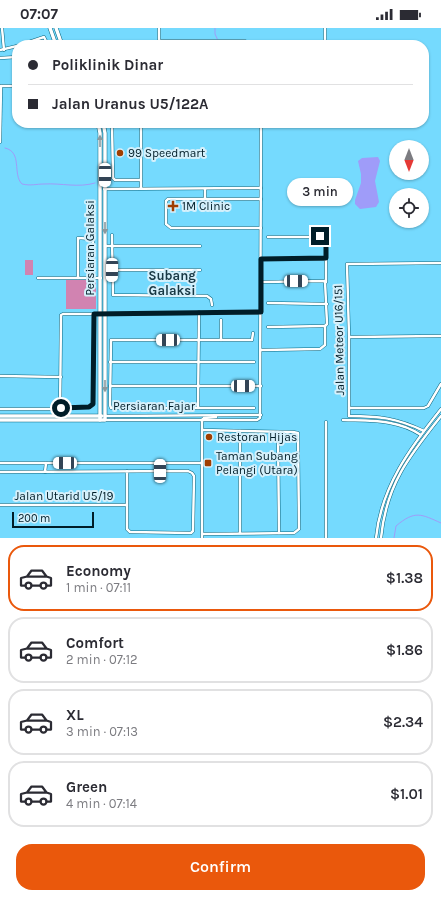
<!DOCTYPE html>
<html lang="en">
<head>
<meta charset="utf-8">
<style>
  :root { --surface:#fff; --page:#f2f2f3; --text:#2b2b33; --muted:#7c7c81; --line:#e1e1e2; --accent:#ea580c }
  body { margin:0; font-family:Karla,sans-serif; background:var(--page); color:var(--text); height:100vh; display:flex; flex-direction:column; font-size:15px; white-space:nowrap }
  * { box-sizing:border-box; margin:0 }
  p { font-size:13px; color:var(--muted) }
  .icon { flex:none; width:22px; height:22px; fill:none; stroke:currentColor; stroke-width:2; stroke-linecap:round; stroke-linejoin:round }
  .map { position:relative; height:510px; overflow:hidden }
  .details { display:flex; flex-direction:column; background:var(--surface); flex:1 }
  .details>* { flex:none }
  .guide { position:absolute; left:12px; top:12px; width:417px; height:88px; border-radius:16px; box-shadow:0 1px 3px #0004; display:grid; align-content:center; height:88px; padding:0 16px; background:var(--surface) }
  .needle { width:26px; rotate:180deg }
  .tools { position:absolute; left:389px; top:112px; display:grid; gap:8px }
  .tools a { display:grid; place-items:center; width:40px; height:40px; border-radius:50%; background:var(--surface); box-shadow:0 1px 3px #0004; font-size:20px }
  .scale { position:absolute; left:12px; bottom:10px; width:82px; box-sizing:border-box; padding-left:4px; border:2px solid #001d28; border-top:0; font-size:11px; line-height:14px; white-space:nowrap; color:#001d28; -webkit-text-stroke:3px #d5f0fb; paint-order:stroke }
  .end { position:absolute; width:18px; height:18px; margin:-9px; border:5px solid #001d28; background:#fff; box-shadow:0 0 0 2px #fff }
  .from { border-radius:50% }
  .bubble { position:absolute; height:28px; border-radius:14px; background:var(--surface); box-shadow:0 1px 3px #0004; font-size:13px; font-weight:600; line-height:28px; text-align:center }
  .car { position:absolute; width:12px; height:24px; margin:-12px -6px; border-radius:5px; box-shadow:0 0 3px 1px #0007; background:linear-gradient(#fff 24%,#345 0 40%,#fff 0 76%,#345 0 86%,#fff 0) }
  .guide b { display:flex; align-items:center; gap:14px; height:38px; font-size:15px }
  .guide b+b { border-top:1px solid var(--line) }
  .guide i { width:10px; height:10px; background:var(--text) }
  ul { padding:7px 0 0; list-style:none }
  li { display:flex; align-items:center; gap:12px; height:66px; margin:0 8px 6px; padding:0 8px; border:2px solid var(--line); border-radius:16px }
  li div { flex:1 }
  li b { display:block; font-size:15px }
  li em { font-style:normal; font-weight:600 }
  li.active { border-color:var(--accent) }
  li>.icon { width:36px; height:36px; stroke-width:1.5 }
  .cta { display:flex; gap:8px; margin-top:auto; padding:8px 16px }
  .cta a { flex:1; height:46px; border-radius:16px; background:var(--accent); color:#fff; font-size:16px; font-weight:600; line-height:46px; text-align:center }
  .status { display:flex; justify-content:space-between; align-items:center; height:28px; padding:0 20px; background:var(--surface); direction:ltr }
  .status svg { height:11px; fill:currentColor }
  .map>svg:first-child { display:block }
  .green { fill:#d183b1 }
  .water { fill:#9f9cf9 }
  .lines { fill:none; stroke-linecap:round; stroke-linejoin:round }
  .stream { stroke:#9f9cf9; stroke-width:1 }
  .minor-casing { stroke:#08647d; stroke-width:3.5 }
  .major-casing { stroke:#08647d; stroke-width:4.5 }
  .minor { stroke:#fff; stroke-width:2.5 }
  .major { stroke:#fff; stroke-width:3.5 }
  .oneway { fill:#8c999e }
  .route { stroke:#001d28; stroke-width:5 }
  .poi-dot { fill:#a03e00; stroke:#d5f0fb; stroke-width:1.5 }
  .labels { text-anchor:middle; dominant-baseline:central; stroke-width:4; stroke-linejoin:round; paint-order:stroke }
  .poi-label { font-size:12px; fill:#001d28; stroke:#d5f0fb; text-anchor:start }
  .street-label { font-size:12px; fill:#001d28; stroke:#d5f0fb }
  .neighbourhood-label { font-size:13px; font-weight:bold; fill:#183844; stroke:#d5f0fb }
</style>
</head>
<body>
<div class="status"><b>07:07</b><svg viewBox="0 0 49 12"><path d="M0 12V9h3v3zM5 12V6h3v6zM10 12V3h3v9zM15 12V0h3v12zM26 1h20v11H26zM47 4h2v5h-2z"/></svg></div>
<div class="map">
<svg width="441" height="510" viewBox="0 0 441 510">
  <rect width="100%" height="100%" fill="#75dafe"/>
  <g class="green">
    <rect x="25" y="232" width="8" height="15"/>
    <rect x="66" y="252" width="30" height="29"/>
  </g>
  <polygon class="water" points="378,129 380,133 375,153 379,174 376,179 360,181 355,176 355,172 361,155 361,146 358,133 362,130"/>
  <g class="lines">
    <g class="stream">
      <polyline points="215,0 215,6 220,17"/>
      <path d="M5,120C23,124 12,146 22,156C31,158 36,156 44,156C62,155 78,160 95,155"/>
      <path d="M394,510L396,498C415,482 421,486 441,495"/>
    </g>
    <g class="minor-casing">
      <g id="minor">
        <polyline points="2,0 4,22"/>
        <polyline points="325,0 325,17"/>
        <polyline points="159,13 245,13"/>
        <polyline points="20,17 44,9 48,17"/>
        <polyline points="159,17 159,0"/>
        <polyline points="0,22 17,18"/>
        <polyline points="0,30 17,29"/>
        <polyline points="15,46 15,30"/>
        <polyline points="0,58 17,58"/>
        <polyline points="112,95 113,150 115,152 141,152"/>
        <polyline points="141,95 141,160"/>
        <polyline points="0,114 1,58"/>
        <polyline points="104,161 261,160"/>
        <polyline points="205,161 205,171"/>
        <polyline points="261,200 171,200 166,196 166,173 168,171 261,171"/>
        <polyline points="112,207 113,267 207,268 211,271 212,277"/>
        <polyline points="268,209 323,209 326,213 326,254"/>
        <polyline points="105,218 200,218"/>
        <polyline points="261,231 326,231"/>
        <polyline points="112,242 200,242"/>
        <polyline points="38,250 101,250"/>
        <polyline points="78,250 78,210 93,211 93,250"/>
        <polyline points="261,254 325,253 327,296 325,298 325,317 320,321 261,322"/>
        <polyline points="268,275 327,276"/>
        <polyline points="268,299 325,298"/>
        <polyline points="253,305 252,312 111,312 110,377 111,380 254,380"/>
        <polyline points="350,309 441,308"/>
        <polyline points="221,312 221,292"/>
        <polyline points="110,334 254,334"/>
        <polyline points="0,348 61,349"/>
        <polyline points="110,358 261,358"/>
        <polyline points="61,379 89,379 93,376 94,286 261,285"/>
        <polyline points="198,380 199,284"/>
        <polyline points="349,380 424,380 428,378 441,356"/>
        <polyline points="0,381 61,381"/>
        <polyline points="60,388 61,287 63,286 94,286"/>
        <polyline points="105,388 261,387"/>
        <polyline points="105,392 257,392 260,390 261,95"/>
        <polyline points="202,392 204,390 216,389"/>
        <path d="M343,392C371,393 397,391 421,407"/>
        <polyline points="202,393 202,510"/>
        <polyline points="326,394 326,510"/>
        <polyline points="202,402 293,404 298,405 299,501 294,505 202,506"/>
        <polyline points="240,403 240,505"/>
        <path d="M424,403C397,390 379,388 349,388V309L347,236L441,235"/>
        <polyline points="278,404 279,505"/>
        <polyline points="0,435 202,435"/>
        <polyline points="160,435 160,443"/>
        <polyline points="0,444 188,443 192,445 194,448 193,503 191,505 130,504 127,501 127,443"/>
        <polyline points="45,444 46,435"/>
        <polyline points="0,477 127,477"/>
        <path d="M376,510C381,459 410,420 441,381"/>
        <path d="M381,510C386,457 409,428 441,388"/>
      </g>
    </g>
    <g class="major-casing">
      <g id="major">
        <polyline points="50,0 56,17"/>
        <polyline points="56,0 62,17"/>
        <polyline points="98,95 100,105 100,392"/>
        <polyline points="0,388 102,388"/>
        <polyline points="0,392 105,392 105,105 103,95"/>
      </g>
    </g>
    <use href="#minor" class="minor"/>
    <use href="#major" class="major"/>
  </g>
  <defs><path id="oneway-solid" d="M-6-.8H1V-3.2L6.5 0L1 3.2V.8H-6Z"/></defs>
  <g class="oneway">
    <use href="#oneway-solid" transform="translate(100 113) rotate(-90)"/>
    <use href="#oneway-solid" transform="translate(105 200) rotate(90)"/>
    <use href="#oneway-solid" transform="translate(105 358) rotate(90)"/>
  </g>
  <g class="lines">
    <polyline class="route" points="61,380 89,379 93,376 94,286 261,284 261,231 326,230 326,213 320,208"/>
  </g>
  <g class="poi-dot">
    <circle cx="120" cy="125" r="4"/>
    <path d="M171 172h4v4h4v4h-4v4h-4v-4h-4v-4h4z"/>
    <circle cx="209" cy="409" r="4"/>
    <rect x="204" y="431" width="8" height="8" rx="2"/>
  </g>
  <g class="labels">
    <g class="poi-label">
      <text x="128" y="125">99 Speedmart</text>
      <text x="182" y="178">1M Clinic</text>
      <text x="217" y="409">Restoran Hijas</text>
      <text x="216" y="428">Taman Subang<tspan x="216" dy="14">Pelangi (Utara)</tspan></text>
    </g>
    <g class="street-label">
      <text transform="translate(90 220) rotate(-90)">Persiaran Galaksi</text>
      <text transform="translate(339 312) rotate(-91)">Jalan Meteor U16/151</text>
      <text x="154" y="378">Persiaran Fajar</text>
      <text x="64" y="468">Jalan Utarid U5/19</text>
    </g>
    <g class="neighbourhood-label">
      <text x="172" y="247">Subang<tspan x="172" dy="15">Galaksi</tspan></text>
    </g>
  </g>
</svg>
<div class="tools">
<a><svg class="needle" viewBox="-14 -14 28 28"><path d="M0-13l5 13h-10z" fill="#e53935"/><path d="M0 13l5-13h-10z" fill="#7c7c81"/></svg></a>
<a><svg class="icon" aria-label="locate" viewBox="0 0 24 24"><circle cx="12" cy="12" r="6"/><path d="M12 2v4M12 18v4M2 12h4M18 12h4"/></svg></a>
</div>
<div class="scale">200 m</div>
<i class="end from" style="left:61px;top:380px"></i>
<i class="end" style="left:320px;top:208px"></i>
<div class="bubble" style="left:287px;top:150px;width:66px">3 min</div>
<i class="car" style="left:105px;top:147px;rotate:180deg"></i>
<i class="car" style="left:112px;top:242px;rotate:181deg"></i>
<i class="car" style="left:296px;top:253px;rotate:90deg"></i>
<i class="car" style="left:168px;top:312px;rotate:270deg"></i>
<i class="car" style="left:243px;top:358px;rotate:90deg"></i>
<i class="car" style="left:65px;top:435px;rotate:270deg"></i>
<i class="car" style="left:160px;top:443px;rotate:0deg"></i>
<div class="guide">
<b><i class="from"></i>Poliklinik Dinar</b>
<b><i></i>Jalan Uranus U5/122A</b>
</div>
</div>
<section class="details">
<ul>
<li class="active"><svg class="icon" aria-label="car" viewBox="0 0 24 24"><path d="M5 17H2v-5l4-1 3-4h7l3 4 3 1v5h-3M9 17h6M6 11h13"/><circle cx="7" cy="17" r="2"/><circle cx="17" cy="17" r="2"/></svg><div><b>Economy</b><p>1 min · 07:11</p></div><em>$1.38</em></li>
<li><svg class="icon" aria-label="car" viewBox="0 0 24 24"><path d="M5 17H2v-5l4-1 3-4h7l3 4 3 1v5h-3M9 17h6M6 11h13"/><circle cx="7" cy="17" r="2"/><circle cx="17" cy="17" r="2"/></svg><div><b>Comfort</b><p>2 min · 07:12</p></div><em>$1.86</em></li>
<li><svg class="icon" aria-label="car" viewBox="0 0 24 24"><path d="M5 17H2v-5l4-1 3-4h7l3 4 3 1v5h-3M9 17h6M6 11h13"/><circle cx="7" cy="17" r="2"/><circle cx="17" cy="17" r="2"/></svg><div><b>XL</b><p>3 min · 07:13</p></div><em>$2.34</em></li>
<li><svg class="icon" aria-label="car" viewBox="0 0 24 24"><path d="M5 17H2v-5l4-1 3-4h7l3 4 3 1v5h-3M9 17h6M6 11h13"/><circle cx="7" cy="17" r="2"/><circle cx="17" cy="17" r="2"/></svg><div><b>Green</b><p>4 min · 07:14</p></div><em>$1.01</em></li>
</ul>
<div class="cta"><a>Confirm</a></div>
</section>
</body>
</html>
